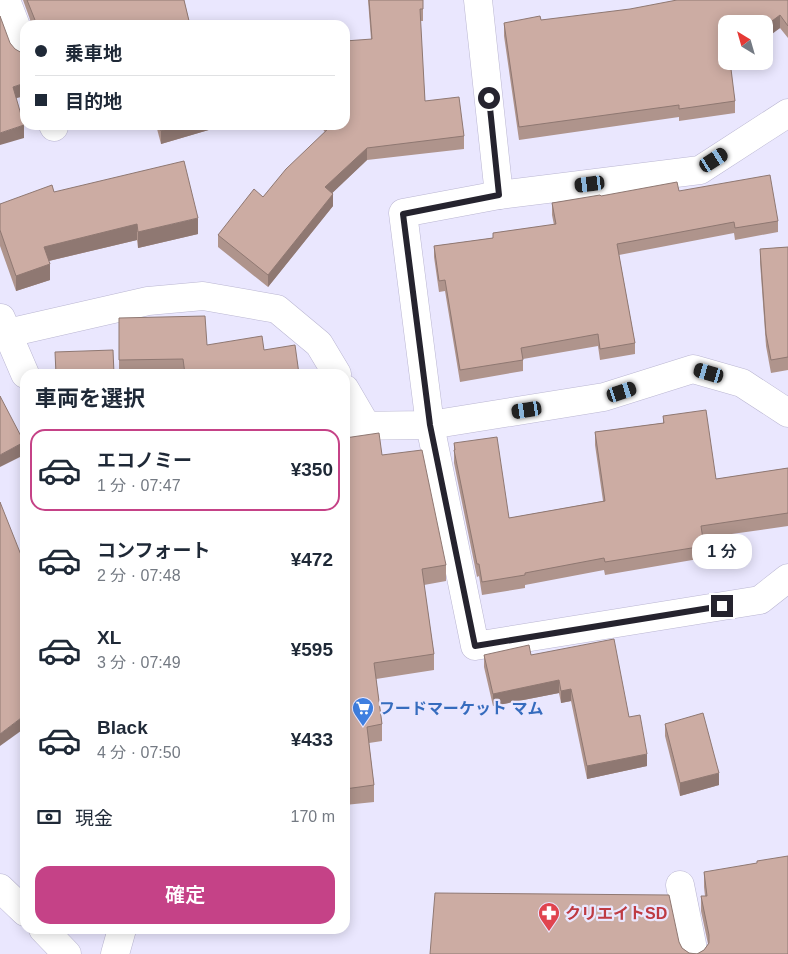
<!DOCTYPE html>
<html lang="ja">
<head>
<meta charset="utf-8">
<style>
  :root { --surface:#fff; --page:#f2f2f3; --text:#1f2937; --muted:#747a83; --line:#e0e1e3; --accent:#c54287 }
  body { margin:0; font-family:Arial,"Noto Sans JP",sans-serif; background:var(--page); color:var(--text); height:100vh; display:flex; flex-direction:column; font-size:19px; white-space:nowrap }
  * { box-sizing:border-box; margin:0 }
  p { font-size:16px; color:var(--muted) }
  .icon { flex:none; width:28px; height:28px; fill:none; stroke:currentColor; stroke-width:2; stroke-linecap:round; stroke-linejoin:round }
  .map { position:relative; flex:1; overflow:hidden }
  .drawer { position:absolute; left:20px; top:369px; width:330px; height:565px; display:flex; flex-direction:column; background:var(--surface); border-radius:15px; box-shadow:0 2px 12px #0003 }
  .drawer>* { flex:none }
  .banner { position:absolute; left:20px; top:20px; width:330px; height:110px; border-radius:15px; box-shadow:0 2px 12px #0003; display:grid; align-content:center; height:110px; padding:0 15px; background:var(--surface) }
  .needle { width:32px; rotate:323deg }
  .tools { position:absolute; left:718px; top:15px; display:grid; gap:10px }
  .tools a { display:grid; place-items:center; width:55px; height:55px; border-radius:10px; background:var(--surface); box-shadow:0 2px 12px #0003; font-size:25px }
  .end { position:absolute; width:22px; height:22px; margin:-11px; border:6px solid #25232e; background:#fff; box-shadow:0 0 0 2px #fff }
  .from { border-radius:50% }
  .bubble { position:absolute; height:35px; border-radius:15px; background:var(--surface); box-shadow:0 2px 12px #0003; font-size:16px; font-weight:600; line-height:35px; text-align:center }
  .car { position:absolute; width:15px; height:30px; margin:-15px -8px; border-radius:6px; box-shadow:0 0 4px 1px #0007; background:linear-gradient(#222 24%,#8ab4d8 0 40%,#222 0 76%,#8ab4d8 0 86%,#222 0) }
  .banner b { display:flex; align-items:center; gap:18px; height:48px; font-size:19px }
  .banner b+b { border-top:1px solid var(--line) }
  .banner i { width:12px; height:12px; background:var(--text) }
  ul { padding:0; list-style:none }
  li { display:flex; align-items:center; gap:15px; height:82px; margin:0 10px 8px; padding:0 5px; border:2px solid transparent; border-radius:15px }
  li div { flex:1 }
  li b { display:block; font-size:19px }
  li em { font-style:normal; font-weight:600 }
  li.active { border-color:var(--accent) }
  li>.icon { width:45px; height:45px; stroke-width:1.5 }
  h2 { padding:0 15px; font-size:22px; line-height:60px }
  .pay { display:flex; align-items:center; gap:12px; height:55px; padding:0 15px; font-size:19px }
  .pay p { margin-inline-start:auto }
  .primary-button { display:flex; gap:10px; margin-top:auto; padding:10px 15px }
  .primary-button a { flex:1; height:58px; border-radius:15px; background:var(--accent); color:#fff; font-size:20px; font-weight:600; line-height:58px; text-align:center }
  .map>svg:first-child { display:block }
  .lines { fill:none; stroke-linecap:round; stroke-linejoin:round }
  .street-casing { stroke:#bab6d2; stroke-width:29 }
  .street { stroke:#fff; stroke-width:28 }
  .wall { fill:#af948c }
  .shaded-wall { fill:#8f7872 }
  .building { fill:#ccaca3; stroke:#8f7872 }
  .route { stroke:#25232e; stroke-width:6 }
  .labels { text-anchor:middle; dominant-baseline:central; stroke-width:4.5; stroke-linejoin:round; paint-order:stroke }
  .shop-label { font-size:16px; font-weight:bold; fill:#366cbe; stroke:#eae7fe; text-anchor:start }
  .health-label { font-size:16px; font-weight:bold; fill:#be3a42; stroke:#eae7fe; text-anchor:start }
</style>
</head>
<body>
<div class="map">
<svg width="788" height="954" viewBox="0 0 788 954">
  <rect width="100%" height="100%" fill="#eae7fe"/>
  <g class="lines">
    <g class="street-casing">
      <g id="street">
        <polyline points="6,0 25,50"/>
        <polyline points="478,0 499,195"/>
        <polyline points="788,113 700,170 499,195 403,213 430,425 475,646 760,600 788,578"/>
        <polyline points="53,125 54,127"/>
        <polyline points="1,318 25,374"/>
        <polyline points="8,333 148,301 203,296 277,309 319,344 337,374"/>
        <polyline points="345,389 366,425"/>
        <polyline points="345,426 430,425 604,397 693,369 742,383 788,413"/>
        <polyline points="680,885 694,954"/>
        <polyline points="0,888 25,912"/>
        <polyline points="43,929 67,954"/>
        <polyline points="115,954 122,929"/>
      </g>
    </g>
    <use href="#street" class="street"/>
  </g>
  <g class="wall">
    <polygon points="23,0 184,0 190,25 32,25"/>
    <polygon points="368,0 423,0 423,21 420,21 425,101 464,136 464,149 367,160 332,193 333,206 268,287 218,247 218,235 263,197 325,132 319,125 345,125 371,39"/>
    <polygon points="788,0 788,38 780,28 726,61 735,61 730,65 735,101 735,113 679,121 679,117 519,140 504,36 504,23"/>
    <polygon points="156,125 212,125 212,129 161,144"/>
    <polygon points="679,191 778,221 778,232 735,240 734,233 619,255 635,343 635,354 600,360 598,346 523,359 523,371 460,382 445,291 439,292 434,257 434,246 493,238 493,233 554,225 552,215 552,203 601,196"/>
    <polygon points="54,192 198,234 138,248 137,240 49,261 50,280 16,291 0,246 0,204"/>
    <polygon points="788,247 788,370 771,373 766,346 760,262 760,249"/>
    <polygon points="119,318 207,345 264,350 299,374 184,374 183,371 119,373"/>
    <polygon points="663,416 716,479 788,468 788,526 703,538 704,546 704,558 605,575 604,570 525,585 525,588 482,595 479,576 477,577 454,463 454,443 509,518 603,501 595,445 595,432 663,423"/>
    <polygon points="345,438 382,455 446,565 446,581 424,585 434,654 434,670 376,679 382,724 382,741 369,743 374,785 374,802 345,805"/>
    <polygon points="484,655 531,655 629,717 647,766 587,779 571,701 561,703 559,693 493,706 484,667"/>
    <polygon points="665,724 719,785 680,796 665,736"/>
    <polygon points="704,872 788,954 430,954 679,942 682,948 689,953 697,954 704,950 708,944 701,911 701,896 705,896 704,887"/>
  </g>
  <g class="shaded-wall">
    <polygon points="780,15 780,28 764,40 764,27"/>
    <polygon points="729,61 735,61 729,66"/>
    <polygon points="25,83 25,96 13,99 13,87"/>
    <polygon points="24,125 24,138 0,145 0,133"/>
    <polygon points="183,125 212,125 212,129 161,144 161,131"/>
    <polygon points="367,148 367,160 325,200 325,187"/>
    <polygon points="333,194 333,206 268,287 268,275"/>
    <polygon points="198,218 198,234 138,248 138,232"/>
    <polygon points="137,224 137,240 44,262 44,247"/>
    <polygon points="50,264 50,280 16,291 16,276"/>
    <polygon points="24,442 24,455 0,467 0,455"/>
    <polygon points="559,680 559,693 493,706 493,694"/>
    <polygon points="571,689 571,701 561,703 561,691"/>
    <polygon points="25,715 25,728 0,746 0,734"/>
    <polygon points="647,754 647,766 587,779 587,766"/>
    <polygon points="719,773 719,785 680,796 680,783"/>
  </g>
  <g class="building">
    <polygon points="27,0 184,0 190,25 37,25"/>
    <polygon points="369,0 423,0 423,9 420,9 425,101 459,97 464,136 367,148 325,187 333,194 268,275 218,235 254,189 263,197 286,169 331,126 330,125 345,125 345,41 372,39"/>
    <polygon points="677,0 788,0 788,26 780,15 764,27 764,24 726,24 726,61 730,61 735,101 679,109 679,105 519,127 504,23 540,16 541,20 630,9"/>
    <polygon points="0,16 10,43 15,49 22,53 25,53 25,83 13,87 24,125 0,133"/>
    <polygon points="160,125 183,125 161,131"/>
    <polygon points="184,161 198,218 138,232 137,224 44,247 50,264 16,276 0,230 0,204 52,185 54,192"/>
    <polygon points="770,175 778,221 735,228 734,222 617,244 635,343 600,349 598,334 521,348 523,360 460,370 445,280 439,281 434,246 493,238 493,233 556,224 552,203 600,195 601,196 677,182 679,191"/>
    <polygon points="788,247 788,357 771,360 766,334 760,249"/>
    <polygon points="205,316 207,345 262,336 264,350 295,345 299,374 185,374 183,359 119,360 119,318"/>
    <polygon points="113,350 114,374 56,374 55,352"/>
    <polygon points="0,396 24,442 0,455"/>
    <polygon points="706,410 716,479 788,468 788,513 701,526 704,546 605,562 604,558 525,573 525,575 482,582 479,564 477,564 454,450 455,450 454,443 497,437 509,518 605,501 595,432 664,423 663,416"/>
    <polygon points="379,433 382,455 422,450 446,565 422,569 434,654 374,663 382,724 367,727 374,785 345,789 345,438"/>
    <polygon points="0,502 25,565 25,715 0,734"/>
    <polygon points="614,639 629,717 640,715 647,754 587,766 571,689 561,691 559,680 493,694 484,655 529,645 531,655"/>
    <polygon points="703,713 719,773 680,783 665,724"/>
    <polygon points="788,856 788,954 430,954 435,893 669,895 679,942 682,948 689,953 697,954 704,950 709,943 709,935 701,896 707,896 704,872 757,863 757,861"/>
  </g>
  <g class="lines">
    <polyline class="route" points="489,98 499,195 403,214 430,425 475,646 722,606"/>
  </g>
  <defs>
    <g id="supermarket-pin" transform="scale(1.125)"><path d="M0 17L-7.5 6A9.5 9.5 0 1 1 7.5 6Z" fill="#3f7fe0" stroke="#eae7fe"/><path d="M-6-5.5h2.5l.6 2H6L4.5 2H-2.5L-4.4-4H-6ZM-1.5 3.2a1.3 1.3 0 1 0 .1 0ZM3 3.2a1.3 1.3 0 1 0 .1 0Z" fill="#fff"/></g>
    <g id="pharmacy-pin" transform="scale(1.125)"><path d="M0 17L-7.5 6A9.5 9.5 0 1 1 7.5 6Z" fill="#e0444e" stroke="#eae7fe"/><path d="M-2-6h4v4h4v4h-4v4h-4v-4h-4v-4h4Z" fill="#fff"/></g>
  </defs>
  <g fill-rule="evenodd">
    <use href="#supermarket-pin" x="363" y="708"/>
    <use href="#pharmacy-pin" x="549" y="913"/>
  </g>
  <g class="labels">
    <g class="shop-label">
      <text x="379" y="708">フードマーケット マム</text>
    </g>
    <g class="health-label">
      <text x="565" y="913">クリエイトSD</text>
    </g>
  </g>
</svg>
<div class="tools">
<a><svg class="needle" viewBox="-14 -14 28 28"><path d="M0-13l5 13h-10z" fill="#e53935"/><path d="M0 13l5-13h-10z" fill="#747a83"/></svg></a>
</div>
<i class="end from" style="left:489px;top:98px"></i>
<i class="end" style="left:722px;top:606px"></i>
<div class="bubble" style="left:692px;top:534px;width:60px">1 分</div>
<i class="car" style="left:714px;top:160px;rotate:57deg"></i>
<i class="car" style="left:590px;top:184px;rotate:263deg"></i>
<i class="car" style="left:709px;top:373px;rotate:286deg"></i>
<i class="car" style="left:622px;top:392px;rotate:72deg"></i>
<i class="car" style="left:527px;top:410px;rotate:261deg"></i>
<div class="banner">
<b><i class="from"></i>乗車地</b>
<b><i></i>目的地</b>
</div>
<section class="drawer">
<h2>車両を選択</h2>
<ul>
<li class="active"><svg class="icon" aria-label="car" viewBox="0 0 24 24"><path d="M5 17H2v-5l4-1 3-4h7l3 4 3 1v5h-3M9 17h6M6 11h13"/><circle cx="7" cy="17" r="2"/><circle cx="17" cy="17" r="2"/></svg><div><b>エコノミー</b><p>1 分 · 07:47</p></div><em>¥350</em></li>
<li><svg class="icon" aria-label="car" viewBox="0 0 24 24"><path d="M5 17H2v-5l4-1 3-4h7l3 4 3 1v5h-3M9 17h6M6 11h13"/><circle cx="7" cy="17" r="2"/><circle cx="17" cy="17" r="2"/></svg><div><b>コンフォート</b><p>2 分 · 07:48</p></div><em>¥472</em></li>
<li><svg class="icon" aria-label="car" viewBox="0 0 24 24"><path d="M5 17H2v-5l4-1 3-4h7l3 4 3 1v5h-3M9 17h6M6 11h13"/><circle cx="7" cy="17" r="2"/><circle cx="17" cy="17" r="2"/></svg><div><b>XL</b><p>3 分 · 07:49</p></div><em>¥595</em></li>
<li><svg class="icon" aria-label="car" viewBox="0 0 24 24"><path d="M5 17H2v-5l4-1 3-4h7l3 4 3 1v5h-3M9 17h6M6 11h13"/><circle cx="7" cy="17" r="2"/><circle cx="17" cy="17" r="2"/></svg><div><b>Black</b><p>4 分 · 07:50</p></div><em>¥433</em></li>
</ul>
<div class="pay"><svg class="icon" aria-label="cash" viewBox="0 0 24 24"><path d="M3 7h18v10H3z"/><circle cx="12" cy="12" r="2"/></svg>現金<p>170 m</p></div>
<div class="primary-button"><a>確定</a></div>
</section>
</div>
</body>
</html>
